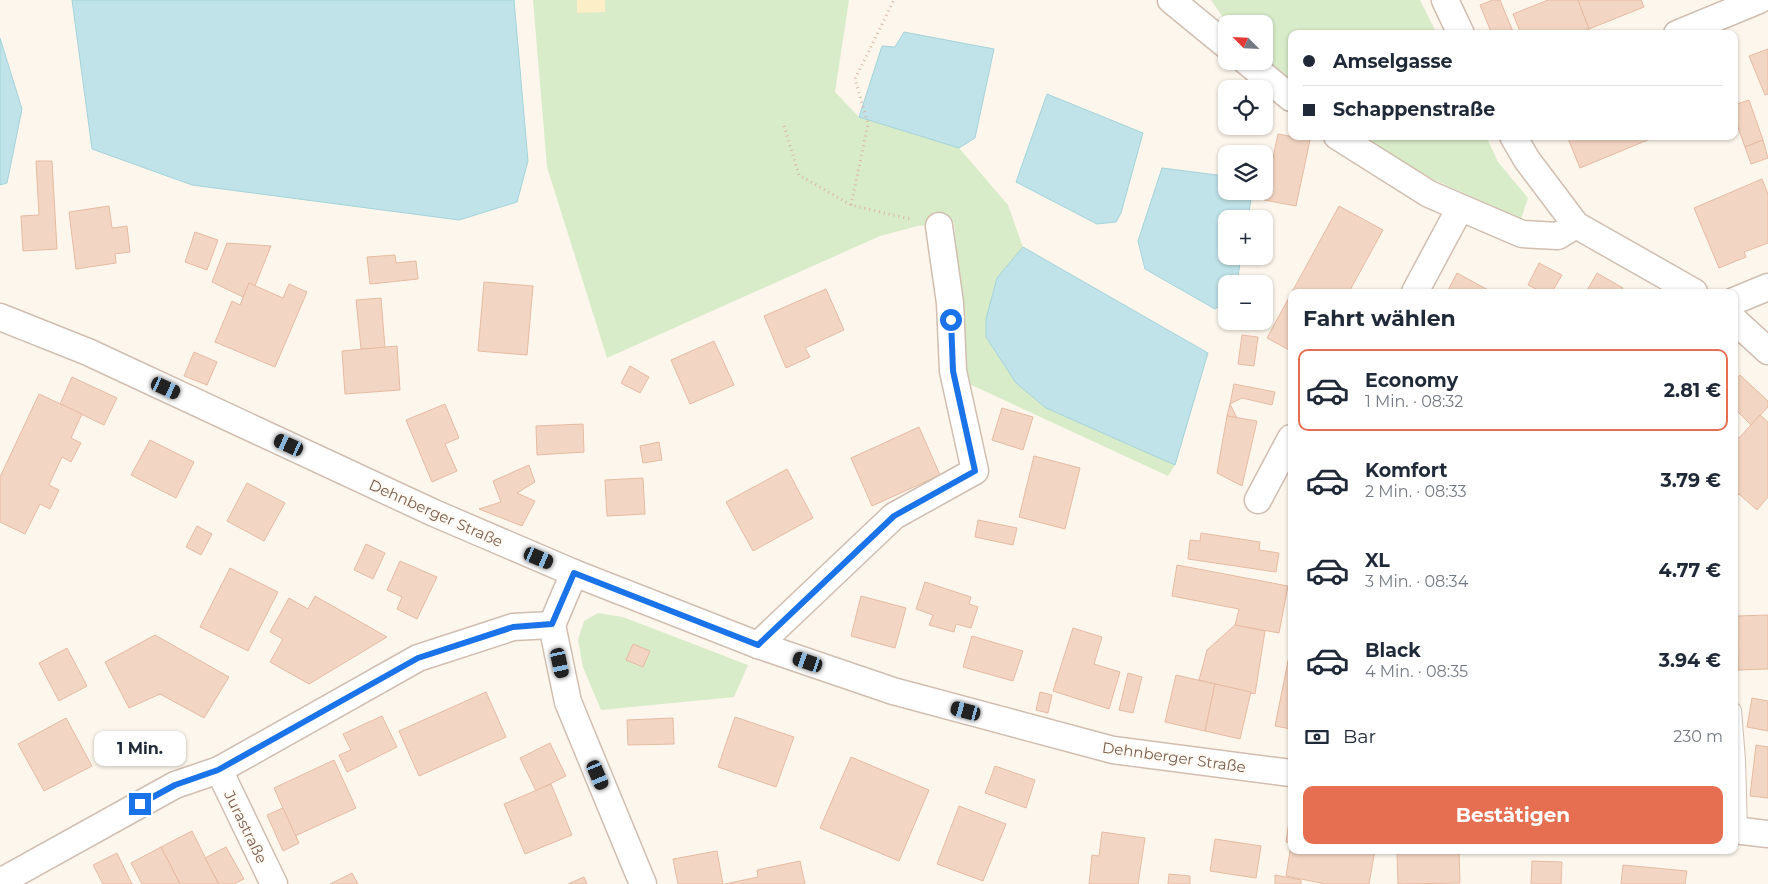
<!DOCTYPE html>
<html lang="de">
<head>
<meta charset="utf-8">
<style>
  :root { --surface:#fff; --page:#f2f2f3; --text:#1f2937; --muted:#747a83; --line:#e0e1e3; --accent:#e76f51 }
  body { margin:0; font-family:Montserrat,sans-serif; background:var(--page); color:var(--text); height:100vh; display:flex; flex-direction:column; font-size:19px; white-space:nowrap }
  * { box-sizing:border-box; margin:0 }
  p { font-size:16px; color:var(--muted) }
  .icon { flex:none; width:28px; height:28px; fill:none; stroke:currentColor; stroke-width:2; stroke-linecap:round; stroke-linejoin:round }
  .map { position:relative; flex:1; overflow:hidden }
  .details { position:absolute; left:1288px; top:289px; width:450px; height:565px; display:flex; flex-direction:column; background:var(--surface); border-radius:10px; box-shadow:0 1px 4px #0004 }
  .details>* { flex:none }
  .hud { position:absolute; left:1288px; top:30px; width:450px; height:110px; border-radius:10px; box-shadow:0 1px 4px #0004; display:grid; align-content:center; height:110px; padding:0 15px; background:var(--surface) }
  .needle { width:32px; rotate:294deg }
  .fabs { position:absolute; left:1218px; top:15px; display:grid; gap:10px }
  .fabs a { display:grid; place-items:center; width:55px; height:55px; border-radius:10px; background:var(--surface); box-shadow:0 1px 4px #0004; font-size:25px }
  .end { position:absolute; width:22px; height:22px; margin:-11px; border:6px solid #1a73e8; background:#fff; box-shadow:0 0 0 2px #fff }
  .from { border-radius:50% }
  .bubble { position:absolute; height:35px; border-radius:10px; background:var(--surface); box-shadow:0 1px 4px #0004; font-size:16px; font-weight:700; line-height:35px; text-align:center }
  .car { position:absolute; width:15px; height:30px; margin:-15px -8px; border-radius:6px; box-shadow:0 0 4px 1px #0007; background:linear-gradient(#222 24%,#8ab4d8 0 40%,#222 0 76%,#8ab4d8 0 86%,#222 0) }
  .hud b { display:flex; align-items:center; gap:18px; height:48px; font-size:19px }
  .hud b+b { border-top:1px solid var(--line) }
  .hud i { width:12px; height:12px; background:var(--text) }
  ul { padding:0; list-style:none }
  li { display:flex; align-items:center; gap:15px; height:82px; margin:0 10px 8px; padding:0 5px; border:2px solid transparent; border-radius:10px }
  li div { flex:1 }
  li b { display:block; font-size:19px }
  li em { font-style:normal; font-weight:700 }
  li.active { border-color:var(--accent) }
  li>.icon { width:45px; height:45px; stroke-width:1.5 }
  h2 { padding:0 15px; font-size:22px; line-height:60px }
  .pay { display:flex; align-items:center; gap:12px; height:55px; padding:0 15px; font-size:19px }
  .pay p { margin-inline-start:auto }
  .action { display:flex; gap:10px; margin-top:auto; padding:10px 15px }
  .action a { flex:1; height:58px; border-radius:10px; background:var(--accent); color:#fff; font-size:20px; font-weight:700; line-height:58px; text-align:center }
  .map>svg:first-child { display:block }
  .green { fill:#d8ecc9 }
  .sand { fill:#fcefc7 }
  .water { fill:#bfe3e8; stroke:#a5d3da }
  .building { fill:#f3d5c3; stroke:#e6bba3 }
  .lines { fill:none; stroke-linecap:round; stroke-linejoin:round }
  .lane-casing { stroke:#d1beb0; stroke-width:16 }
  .street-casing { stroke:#d1beb0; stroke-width:29 }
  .path { stroke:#d9b8a5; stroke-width:3; stroke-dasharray:1 4; stroke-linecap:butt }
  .lane { stroke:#fff; stroke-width:14 }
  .street { stroke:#fff; stroke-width:26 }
  .route { stroke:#1a73e8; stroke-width:6 }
  .labels { text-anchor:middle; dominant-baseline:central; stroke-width:4; stroke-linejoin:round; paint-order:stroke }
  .street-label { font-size:15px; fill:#7a5c4d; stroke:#fffaf3 }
</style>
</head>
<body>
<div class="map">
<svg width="1768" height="884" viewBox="0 0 1768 884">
  <rect width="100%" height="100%" fill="#fdf6ec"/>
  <g class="green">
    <polygon points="533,0 849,0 835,92 859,117 959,148 1008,205 1023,247 997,278 986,337 1016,383 1046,408 1175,465 1168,476 967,383 954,223 918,226 880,236 607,358 547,167"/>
    <polygon points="1211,0 1420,0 1437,34 1291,34 1291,83 1264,57 1264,24 1230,24 1222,16"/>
    <polygon points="1360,136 1486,136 1498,162 1528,198 1521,219 1395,162"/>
    <polygon points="598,613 623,617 748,665 734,697 601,710 583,667 578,640 584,621"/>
  </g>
  <polygon class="sand" points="577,0 605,0 605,12 577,13"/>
  <g class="water">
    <polygon points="72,0 514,0 528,161 517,202 459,220 192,185 92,149"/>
    <polygon points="904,32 994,49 975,138 959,148 859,117 882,46 895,47"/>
    <polygon points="0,38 22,109 7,183 0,185"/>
    <polygon points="1047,94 1143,133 1121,213 1116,222 1097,224 1016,182"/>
    <polygon points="1162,168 1225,176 1226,177 1226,191 1252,192 1248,219 1226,219 1226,256 1241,256 1237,284 1226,284 1226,301 1215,309 1145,269 1138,241"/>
    <polygon points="1023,247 1208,353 1175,465 1046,408 1016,383 986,337 986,319 997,278"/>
  </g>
  <g class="building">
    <polygon points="1493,0 1500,0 1514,34 1492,34 1480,5"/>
    <polygon points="1548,0 1578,0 1589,29 1577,34 1521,34 1513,14"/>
    <polygon points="1578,0 1641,0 1644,7 1589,29"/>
    <polygon points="1768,49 1768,94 1765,95 1749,56"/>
    <polygon points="1749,100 1763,140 1745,147 1734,116 1734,105"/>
    <polygon points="1278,134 1310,140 1296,206 1264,200"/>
    <polygon points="1567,136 1654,136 1655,137 1580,168"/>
    <polygon points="1763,140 1768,158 1751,164 1745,147"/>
    <polygon points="36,161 52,161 57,249 23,251 21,216 39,215"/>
    <polygon points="1762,179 1768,194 1768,243 1744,252 1746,257 1719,268 1694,208"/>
    <polygon points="109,206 112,228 127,226 130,252 115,254 116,263 76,269 69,212"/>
    <polygon points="1339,206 1383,230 1349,292 1292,292"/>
    <polygon points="195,232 218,240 207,270 185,262"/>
    <polygon points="227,243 271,246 255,286 249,283 243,297 212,282"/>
    <polygon points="395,255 396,263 416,261 418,279 370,284 367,257"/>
    <polygon points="1539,263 1562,275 1552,292 1542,292 1528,285"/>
    <polygon points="1457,273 1492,292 1447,292"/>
    <polygon points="1597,273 1623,288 1620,292 1586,292"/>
    <polygon points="484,282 533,286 527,355 478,351"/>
    <polygon points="249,283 283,298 289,284 307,292 275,367 215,342 232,301 240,305"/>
    <polygon points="826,289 844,330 805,348 810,357 786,368 764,316"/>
    <polygon points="1291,294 1291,351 1267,338"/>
    <polygon points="381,298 385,348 361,349 356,300"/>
    <polygon points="1242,335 1258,337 1254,366 1238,364"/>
    <polygon points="714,341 734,385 690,404 671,360"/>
    <polygon points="397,346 400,390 345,394 342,351"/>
    <polygon points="194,352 217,362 207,385 184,376"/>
    <polygon points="630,366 649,377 640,393 621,383"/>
    <polygon points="1740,375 1768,401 1768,407 1751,425 1734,408 1734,382"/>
    <polygon points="72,377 117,398 104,425 60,404"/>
    <polygon points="1234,384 1275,392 1272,405 1242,398 1230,404"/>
    <polygon points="39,394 82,414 71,438 81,443 71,462 62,457 49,485 59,490 50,509 40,504 25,534 0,522 0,477"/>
    <polygon points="445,404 459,438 445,444 457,471 432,482 406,420"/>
    <polygon points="1230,404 1237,418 1227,416"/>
    <polygon points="1002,408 1033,417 1023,450 992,440"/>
    <polygon points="1760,415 1768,422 1768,497 1757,510 1739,494 1734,500 1734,433 1739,438"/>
    <polygon points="1227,416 1257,421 1242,486 1217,473"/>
    <polygon points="583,424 584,452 537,455 536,426"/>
    <polygon points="919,427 940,475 872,506 851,458"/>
    <polygon points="150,440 194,462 176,498 131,475"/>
    <polygon points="659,442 662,460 643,463 640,446"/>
    <polygon points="1034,456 1080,468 1065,529 1019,517"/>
    <polygon points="529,465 535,482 517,493 535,501 522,526 479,509 501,502 493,481"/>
    <polygon points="787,469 813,518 753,551 726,502"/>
    <polygon points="643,478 645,514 607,516 605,480"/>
    <polygon points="247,483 285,503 264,541 227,521"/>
    <polygon points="978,520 1017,528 1013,545 975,537"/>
    <polygon points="197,526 212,534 201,555 186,547"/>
    <polygon points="1201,533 1260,542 1259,550 1279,553 1276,572 1188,559 1190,540 1200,541"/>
    <polygon points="366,544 385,553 373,579 354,570"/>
    <polygon points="400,561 437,577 417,619 397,609 402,597 387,590"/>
    <polygon points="1177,565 1288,586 1279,633 1235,625 1239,609 1172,596"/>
    <polygon points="230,568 278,592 248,651 200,627"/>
    <polygon points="925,582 971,597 969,604 978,607 971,628 956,624 954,632 929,625 933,615 916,609"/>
    <polygon points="315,596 387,637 309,684 270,662 283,639 270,632 289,598 308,609"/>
    <polygon points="861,596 906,608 895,648 851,636"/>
    <polygon points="1768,615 1768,669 1738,670 1737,616"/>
    <polygon points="1235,625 1265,631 1255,694 1199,680 1207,650"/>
    <polygon points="1073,628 1102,637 1094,664 1120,672 1109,709 1053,691"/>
    <polygon points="155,635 229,677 204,718 160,694 129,708 105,662"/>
    <polygon points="972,636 1023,651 1013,681 963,667"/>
    <polygon points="633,644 650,651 643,667 626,660"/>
    <polygon points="67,648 87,686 59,701 39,663"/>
    <polygon points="1289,656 1291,657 1291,729 1275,726"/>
    <polygon points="1128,673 1142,677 1133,713 1119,710"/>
    <polygon points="1176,675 1215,684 1205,731 1165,722"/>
    <polygon points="1215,684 1251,692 1240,739 1205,731"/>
    <polygon points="486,692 506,737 419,776 399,731"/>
    <polygon points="1040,692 1052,695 1048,713 1036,710"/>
    <polygon points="1752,698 1768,701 1768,731 1747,727"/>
    <polygon points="382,716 397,747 347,772 339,755 351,750 343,734"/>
    <polygon points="735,717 794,737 776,787 718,767"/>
    <polygon points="66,718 92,766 44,791 18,744"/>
    <polygon points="673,718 674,744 628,745 627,720"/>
    <polygon points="550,743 566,776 536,791 520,758"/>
    <polygon points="1756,745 1768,747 1768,798 1750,796"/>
    <polygon points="851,757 929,790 899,861 820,828"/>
    <polygon points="334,760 356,808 295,836 274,788"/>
    <polygon points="995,766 1035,780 1026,808 985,793"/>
    <polygon points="551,784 572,835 525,854 504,804"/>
    <polygon points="959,806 1006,824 983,881 937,864"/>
    <polygon points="283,808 299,843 283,851 267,815"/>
    <polygon points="1291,808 1291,843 1286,842"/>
    <polygon points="192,831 218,883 216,884 180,884 161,847"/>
    <polygon points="1102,832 1145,838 1138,884 1089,884 1092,855 1099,856"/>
    <polygon points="1215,839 1261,846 1256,878 1210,871"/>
    <polygon points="1291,845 1291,850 1375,850 1369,884 1326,884 1286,876"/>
    <polygon points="161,847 180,884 142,884 131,863"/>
    <polygon points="226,847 244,879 234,884 219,884 205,858"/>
    <polygon points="717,851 723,884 678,884 673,859"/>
    <polygon points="1459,851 1460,883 1398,884 1397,853"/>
    <polygon points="117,853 132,884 103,884 93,865"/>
    <polygon points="800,861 805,884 725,884 758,877 757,870"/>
    <polygon points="1532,861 1562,862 1561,884 1531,884"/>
    <polygon points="1623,865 1687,871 1685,884 1621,884"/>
    <polygon points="352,873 358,884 330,884"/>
    <polygon points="1169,874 1190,876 1190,884 1168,884"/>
    <polygon points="1275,875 1301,880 1301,884 1275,884"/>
    <polygon points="584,877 587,884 568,884"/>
  </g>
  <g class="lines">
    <g class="lane-casing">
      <polyline id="lane" points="1734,710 1738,760 1740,830"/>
    </g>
    <g class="street-casing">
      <g id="street">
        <polyline points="1171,0 1226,45"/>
        <polyline points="1445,0 1461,34"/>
        <polyline points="1677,34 1759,0"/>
        <polyline points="1246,61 1291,98"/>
        <polyline points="1337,136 1429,194 1522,234 1558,236 1576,225"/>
        <polyline points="1513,136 1527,160 1576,225 1694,292"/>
        <polyline points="1415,292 1460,208"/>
        <polyline points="1734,301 1768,287"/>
        <polyline points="0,317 88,352 434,513 574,573 758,645 893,691 1113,750 1291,773"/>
        <polyline points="1734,320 1768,351"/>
        <polyline points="1258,500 1291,438"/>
        <polyline points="574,573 552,625 568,702 643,884"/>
        <polyline points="758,645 894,516 975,471 953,371 950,303 939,226"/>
        <polyline points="219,770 274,884"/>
        <polyline points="1734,830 1768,834"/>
        <polyline points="0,882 175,785 219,770 418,658 513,627 552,625"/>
      </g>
    </g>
    <g class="path">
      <polyline points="784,126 799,175 851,205 910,219"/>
      <polyline points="851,205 868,124 855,79 894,0"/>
    </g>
    <use href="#lane" class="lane"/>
    <use href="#street" class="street"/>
  </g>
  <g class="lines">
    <polyline class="route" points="140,804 175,785 218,770 418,658 513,627 552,624 574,573 758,645 894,516 975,471 953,371 951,320"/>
  </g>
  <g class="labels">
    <g class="street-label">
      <text transform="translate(436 513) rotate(24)">Dehnberger Straße</text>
      <text transform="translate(1174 757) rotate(8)">Dehnberger Straße</text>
      <text transform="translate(246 827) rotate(64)">Jurastraße</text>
    </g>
  </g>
</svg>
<div class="fabs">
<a><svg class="needle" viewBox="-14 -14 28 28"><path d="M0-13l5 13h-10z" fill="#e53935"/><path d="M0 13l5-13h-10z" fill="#747a83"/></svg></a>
<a><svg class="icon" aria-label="locate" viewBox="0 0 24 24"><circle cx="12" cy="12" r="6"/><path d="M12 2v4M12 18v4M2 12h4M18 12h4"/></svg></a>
<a><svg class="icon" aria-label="layers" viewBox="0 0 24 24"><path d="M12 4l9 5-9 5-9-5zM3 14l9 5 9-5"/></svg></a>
<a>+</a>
<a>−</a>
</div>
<i class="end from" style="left:951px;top:320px"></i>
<i class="end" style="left:140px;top:804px"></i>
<div class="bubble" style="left:94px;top:731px;width:92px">1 Min.</div>
<i class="car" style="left:166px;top:388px;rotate:115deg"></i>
<i class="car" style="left:289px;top:445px;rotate:295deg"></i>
<i class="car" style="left:539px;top:558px;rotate:113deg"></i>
<i class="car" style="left:808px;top:662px;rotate:289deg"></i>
<i class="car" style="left:560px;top:663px;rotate:168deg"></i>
<i class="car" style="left:966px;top:711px;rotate:285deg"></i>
<i class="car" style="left:598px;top:775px;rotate:157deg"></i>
<div class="hud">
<b><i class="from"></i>Amselgasse</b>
<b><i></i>Schappenstraße</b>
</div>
<section class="details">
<h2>Fahrt wählen</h2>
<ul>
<li class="active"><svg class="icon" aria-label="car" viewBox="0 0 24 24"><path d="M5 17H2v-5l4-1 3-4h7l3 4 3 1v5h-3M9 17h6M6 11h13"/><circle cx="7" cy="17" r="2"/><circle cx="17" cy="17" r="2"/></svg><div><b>Economy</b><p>1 Min. · 08:32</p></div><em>2.81 €</em></li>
<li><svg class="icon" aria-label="car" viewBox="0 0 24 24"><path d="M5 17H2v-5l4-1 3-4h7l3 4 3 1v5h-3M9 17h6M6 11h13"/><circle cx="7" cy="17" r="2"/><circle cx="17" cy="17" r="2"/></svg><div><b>Komfort</b><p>2 Min. · 08:33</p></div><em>3.79 €</em></li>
<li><svg class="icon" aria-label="car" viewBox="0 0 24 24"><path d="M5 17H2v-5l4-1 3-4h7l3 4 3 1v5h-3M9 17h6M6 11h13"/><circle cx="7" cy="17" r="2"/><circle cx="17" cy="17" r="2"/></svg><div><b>XL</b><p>3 Min. · 08:34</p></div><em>4.77 €</em></li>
<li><svg class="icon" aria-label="car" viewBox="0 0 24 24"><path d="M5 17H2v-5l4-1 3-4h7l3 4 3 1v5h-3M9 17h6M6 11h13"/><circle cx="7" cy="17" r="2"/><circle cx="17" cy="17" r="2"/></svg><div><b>Black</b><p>4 Min. · 08:35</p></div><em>3.94 €</em></li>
</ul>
<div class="pay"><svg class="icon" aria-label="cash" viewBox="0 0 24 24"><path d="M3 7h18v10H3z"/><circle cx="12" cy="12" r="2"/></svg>Bar<p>230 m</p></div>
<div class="action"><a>Bestätigen</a></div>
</section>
</div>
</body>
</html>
